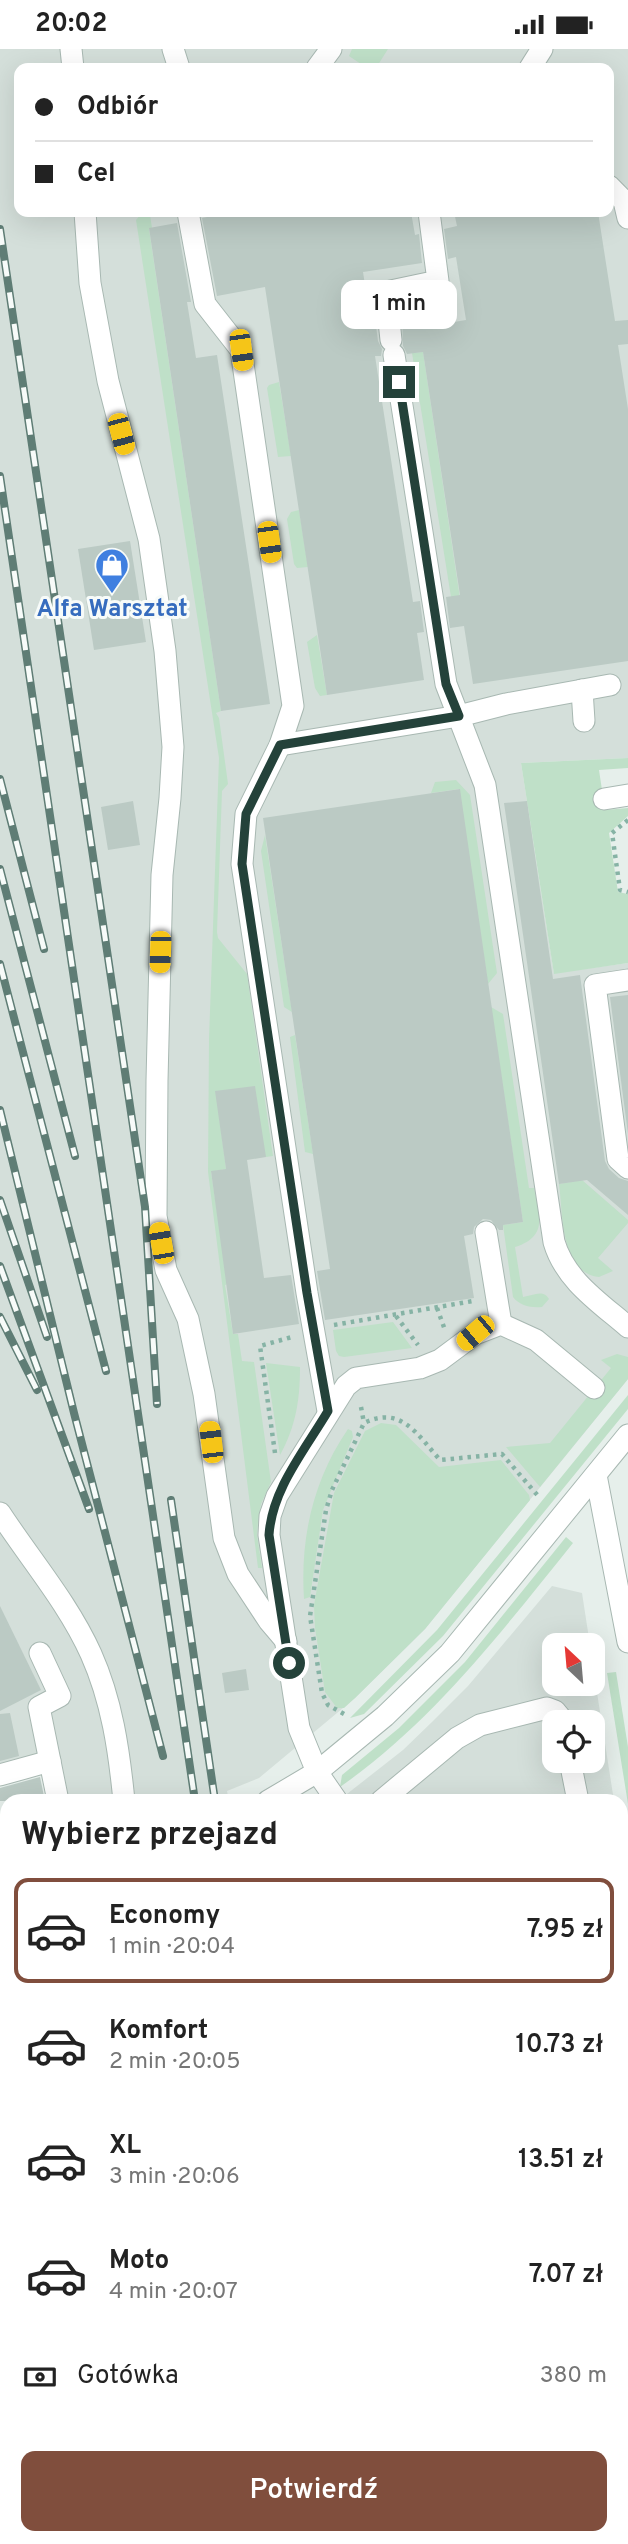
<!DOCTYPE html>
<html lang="pl">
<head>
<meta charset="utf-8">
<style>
  :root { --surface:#fff; --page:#f2f2f2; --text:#222; --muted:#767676; --line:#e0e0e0; --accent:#804e3d }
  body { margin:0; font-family:Overpass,sans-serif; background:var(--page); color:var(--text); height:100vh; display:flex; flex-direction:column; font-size:26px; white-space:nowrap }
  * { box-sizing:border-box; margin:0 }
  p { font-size:23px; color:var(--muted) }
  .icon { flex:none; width:38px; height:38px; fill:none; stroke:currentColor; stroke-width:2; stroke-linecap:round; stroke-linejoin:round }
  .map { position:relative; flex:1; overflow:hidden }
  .details { position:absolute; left:0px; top:1745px; width:628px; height:751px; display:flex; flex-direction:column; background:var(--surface); border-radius:21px 21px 0 0; box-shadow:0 7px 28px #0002 }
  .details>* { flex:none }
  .hud { position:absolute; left:14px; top:14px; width:600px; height:154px; border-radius:14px; box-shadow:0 7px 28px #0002; display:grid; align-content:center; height:154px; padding:0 21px; background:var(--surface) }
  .needle { width:46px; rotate:334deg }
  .buttons { position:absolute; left:542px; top:1584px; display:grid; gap:14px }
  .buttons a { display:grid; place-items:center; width:63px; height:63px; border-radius:14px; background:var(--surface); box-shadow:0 7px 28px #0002; font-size:35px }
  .end { position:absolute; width:32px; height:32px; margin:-16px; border:9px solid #24423a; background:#fff; box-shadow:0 0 0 4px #fff }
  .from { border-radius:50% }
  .bubble { position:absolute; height:49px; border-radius:14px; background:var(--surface); box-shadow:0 7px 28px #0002; font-size:23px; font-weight:600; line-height:49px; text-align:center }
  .car { position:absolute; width:21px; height:42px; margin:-21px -10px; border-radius:9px; box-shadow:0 0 5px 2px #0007; background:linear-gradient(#f5c518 24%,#345 0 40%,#f5c518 0 76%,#345 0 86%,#f5c518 0) }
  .hud b { display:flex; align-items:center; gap:24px; height:66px; font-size:26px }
  .hud b+b { border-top:2px solid var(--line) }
  .hud i { width:18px; height:18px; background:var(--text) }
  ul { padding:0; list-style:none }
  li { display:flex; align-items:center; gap:21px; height:105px; margin:0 14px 10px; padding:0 7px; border:4px solid transparent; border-radius:14px }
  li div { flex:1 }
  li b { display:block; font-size:26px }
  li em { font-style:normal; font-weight:600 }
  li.selected { border-color:var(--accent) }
  li>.icon { width:63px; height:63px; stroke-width:1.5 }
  h2 { padding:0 21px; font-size:32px; line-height:84px }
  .pay { display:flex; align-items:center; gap:18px; height:77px; padding:0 21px; font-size:26px }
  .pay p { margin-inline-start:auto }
  .action { display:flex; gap:14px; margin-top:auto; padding:14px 21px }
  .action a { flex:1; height:80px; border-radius:14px; background:var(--accent); color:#fff; font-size:28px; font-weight:600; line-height:80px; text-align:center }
  .status { display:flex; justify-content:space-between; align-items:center; height:49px; padding:0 35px; background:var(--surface); direction:ltr }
  .status svg { height:19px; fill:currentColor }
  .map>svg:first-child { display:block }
  .built { fill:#d4dfda; fill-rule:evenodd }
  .green { fill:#bfe0c8 }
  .building { fill:#bbcac4 }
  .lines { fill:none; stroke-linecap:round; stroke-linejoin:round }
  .minor-casing { stroke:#a8b8b2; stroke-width:23 }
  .path { stroke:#86b3a5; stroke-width:4.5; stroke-dasharray:3.5 5; stroke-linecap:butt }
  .minor { stroke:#fff; stroke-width:21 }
  .rail-casing { stroke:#5f7d75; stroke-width:8 }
  .rail { stroke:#f7fbf9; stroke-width:5; stroke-dasharray:16; stroke-linecap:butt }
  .route { stroke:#24423a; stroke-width:9 }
  .labels { text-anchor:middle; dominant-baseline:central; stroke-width:6; stroke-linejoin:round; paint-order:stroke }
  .shop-label { font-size:24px; font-weight:bold; fill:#366cbe; stroke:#f7fbf9 }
</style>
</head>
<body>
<div class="status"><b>20:02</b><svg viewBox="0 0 49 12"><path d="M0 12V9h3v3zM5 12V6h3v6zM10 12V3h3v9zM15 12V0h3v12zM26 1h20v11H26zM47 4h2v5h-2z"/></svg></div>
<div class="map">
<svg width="628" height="2495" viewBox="0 0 628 2495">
  <rect width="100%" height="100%" fill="#e6efeb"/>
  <g class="built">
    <path d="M0,0H628V709L521,714L554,924L628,914V1330L425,1580L355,1649L259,1729L227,1742L229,1752H55L48,1721L0,1729ZM19,19H609V163H19Z"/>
    <path d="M552,1537L582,1544L590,1596H555V1634H593V1618L614,1752H338L403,1701L432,1673L468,1637ZM555,1673H593V1712H555Z"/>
    <polygon points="621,1795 628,1837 628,2495 0,2495 0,1924 7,1921 7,2488 621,2488"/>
  </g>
  <g class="green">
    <polygon points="352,0 388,0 376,19 367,19 349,7"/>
    <polygon points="141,165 150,166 152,179 149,180 221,662 216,664 219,669 228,735 222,742 217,883 218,889 247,925 273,1107 266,1108 216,1043 226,1120 211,1123 223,1203 231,1234 225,1236 233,1285 238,1285 242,1312 254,1313 271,1433 261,1455 258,1473 257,1486 262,1519 258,1519 208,1123 209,990 219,709 136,171"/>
    <polygon points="423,303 464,576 451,548 412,304"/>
    <polygon points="279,333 291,407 278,408 267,339 269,336"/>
    <polygon points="299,461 308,518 297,519 294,515 287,470 291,463"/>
    <polygon points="317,586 327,646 320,647 315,639 307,593"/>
    <polygon points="628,709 628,719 599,721 605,761 628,759 628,767 609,784 618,843 628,845 628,914 554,925 521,714"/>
    <polygon points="456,731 470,746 497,924 488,935 459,740 431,744 435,733"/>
    <polygon points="265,786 292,963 284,958 261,802"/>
    <path d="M491,958L503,965L529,1139H534C539,1166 549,1187 515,1198L523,1248C533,1246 544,1240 549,1250L542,1258C531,1259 520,1257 513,1248L503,1176L523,1173Z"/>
    <polygon points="295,986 313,1105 305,1103 290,988"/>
    <path d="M582,1131L628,1171V1174L598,1209L613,1222L599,1228C560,1224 563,1164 559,1135Z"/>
    <polygon points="393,1273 412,1299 344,1308 339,1307 336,1302 333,1281"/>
    <polygon points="617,1305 628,1308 628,1330 540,1438 506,1398 550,1394 611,1319 601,1311"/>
    <path d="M266,1314L300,1318C300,1350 296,1377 280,1406Z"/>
    <polygon points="628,1346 628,1360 443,1587 364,1665 350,1669 437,1581"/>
    <polygon points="381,1374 396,1376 439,1418 501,1411 529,1446 530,1451 425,1580 355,1649 344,1659 337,1659 325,1643 315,1579 314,1556 334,1444 365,1382"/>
    <path d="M348,1380L352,1382L353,1388L323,1461L310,1548L304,1550C300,1489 313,1431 348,1380Z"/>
    <path d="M566,1488L573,1494C502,1582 433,1673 340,1738L342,1726L399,1679L465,1613Z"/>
    <polygon points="616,1623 628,1698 628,1755 607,1624"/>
  </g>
  <g class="building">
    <polygon points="206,163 411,163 415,186 419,185 422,214 363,223 370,269 375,269 378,292 382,300 381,307 375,307 413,553 420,552 424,583 417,584 424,631 327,646 265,238 217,247 202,169 207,168"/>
    <polygon points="454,163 598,163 615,272 628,271 628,295 618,296 628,360 628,612 473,635 464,577 450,579 446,548 460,546 423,303 407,305 403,297 402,266 416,265 419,279 466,271 456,208 448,210 444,180 457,177"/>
    <polygon points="177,174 191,253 187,253 196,309 217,306 270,655 221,662 149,179"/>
    <polygon points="130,492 146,593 94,601 78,500"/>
    <polygon points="460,740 523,1173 503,1176 503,1181 499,1181 491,1171 483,1170 474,1178 473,1185 464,1187 474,1249 325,1271 317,1222 330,1220 263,769"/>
    <polygon points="133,752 140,796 108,801 101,758"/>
    <polygon points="527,752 553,930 580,926 605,1112 609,1120 619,1129 628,1132 628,1166 587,1131 559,1135 504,754"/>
    <polygon points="628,946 628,1085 610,948"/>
    <polygon points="255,1037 266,1108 247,1111 264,1229 291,1226 299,1275 233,1285 211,1122 226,1120 215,1042"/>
    <polygon points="0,1557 41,1641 0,1662"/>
    <polygon points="246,1620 249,1641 225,1644 222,1624"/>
    <polygon points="10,1664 19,1707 0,1712 0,1665"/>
    <polygon points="40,1728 45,1752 0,1752 0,1739"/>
  </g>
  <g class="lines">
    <g class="minor-casing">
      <g id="minor">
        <polyline points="71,0 73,19"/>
        <polyline points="173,0 179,19"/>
        <polyline points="317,19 331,0"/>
        <polyline points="530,19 542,0"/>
        <polyline points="609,137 624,152 628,169"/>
        <polyline points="85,163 90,234 108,332 149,490 165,602 173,698 170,749 162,826 157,1032 156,1167 166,1221 188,1270 204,1345 224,1489 238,1525 269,1572 286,1592"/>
        <polyline points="188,163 205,255 241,301 293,657 280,696 246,765 242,815 307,1244 328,1362"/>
        <polyline points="391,291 386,243 438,232 429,163"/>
        <path d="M394,306L446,635L485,736L554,1193C565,1231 599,1253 628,1278"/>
        <polyline points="582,641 584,672"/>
        <polyline points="280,696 459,667 506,655 610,636"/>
        <polyline points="604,750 628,746"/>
        <polyline points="628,931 595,936 618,1110 628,1119"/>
        <polyline points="486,1183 501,1275"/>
        <polyline points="596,1426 628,1593"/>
        <path d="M0,1464C30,1510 68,1554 91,1605C112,1652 119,1701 124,1752"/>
        <polyline points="40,1604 60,1647 39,1658 58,1752"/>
        <polyline points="570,1712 578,1752"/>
        <polyline points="0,1726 50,1712"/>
        <polyline points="268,1752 317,1723 385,1667 450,1604 628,1386"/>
        <polyline points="337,1752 317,1723 299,1679 269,1486 270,1467 277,1447 346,1337 356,1329 420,1319 440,1311 475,1285 501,1275 536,1291 594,1339"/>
        <polyline points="381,1752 457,1689 480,1676 547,1659 555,1662 564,1673"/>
        <polyline points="0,1833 7,1863"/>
        <polyline points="0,1894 7,1890"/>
        <polyline points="621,1999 628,2037"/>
        <polyline points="621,2274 628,2273"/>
        <polyline points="4,2292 4,2064 7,2059"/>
        <polyline points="621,2370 628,2369"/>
        <polyline points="200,2488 200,2495"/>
      </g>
    </g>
    <g class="path">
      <polyline points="628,771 612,784 620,841 628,843"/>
      <polyline points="437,1259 445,1281"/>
      <polyline points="396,1267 418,1296"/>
      <polyline points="334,1276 473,1252"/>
      <polyline points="361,1358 364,1374"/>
      <polyline points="275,1404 260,1297 292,1288"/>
      <path d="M344,1665L328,1656L322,1644L310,1567L326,1461L332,1441L364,1374C401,1356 417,1385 440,1411L502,1405L539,1448"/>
    </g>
    <use href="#minor" class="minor"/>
    <g class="rail-casing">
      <g id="rail">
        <polyline points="0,180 145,1158 157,1355"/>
        <polyline points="0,427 195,1752"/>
        <polyline points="0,730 44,900"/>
        <polyline points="0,820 75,1107"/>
        <polyline points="0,915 106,1322"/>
        <polyline points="0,1061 74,1364 163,1707"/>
        <polyline points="0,1151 47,1288"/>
        <polyline points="0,1217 89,1460"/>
        <polyline points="0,1268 37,1341"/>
        <polyline points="171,1451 215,1752"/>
        <polyline points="279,2488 280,2495"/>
        <polyline points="302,2488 303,2495"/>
        <polyline points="322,2488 323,2495"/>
      </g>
    </g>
    <use href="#rail" class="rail"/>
  </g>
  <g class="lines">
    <path class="route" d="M289,1614L269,1486C272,1440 305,1401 328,1362L307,1244L242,815L246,765L280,696L459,667L446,635L399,333"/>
  </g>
  <defs>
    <g id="shop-pin" transform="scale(1.75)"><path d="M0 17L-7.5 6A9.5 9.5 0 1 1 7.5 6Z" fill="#3f7fe0" stroke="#f7fbf9"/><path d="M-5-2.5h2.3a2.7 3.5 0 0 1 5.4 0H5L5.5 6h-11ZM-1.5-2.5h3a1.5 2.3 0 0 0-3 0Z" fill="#fff"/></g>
  </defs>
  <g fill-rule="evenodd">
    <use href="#shop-pin" x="112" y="516"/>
  </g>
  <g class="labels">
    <g class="shop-label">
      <text x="112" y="561">Alfa Warsztat</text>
    </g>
  </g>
</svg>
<div class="buttons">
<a><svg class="needle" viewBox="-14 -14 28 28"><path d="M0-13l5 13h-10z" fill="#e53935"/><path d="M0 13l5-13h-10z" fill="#767676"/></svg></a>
<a><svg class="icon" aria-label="locate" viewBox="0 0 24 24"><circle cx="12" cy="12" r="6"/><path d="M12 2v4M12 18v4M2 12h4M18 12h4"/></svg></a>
</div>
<i class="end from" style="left:289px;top:1614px"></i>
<i class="end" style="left:399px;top:333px"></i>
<div class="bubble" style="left:341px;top:231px;width:116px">1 min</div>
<i class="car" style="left:241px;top:301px;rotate:172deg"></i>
<i class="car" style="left:121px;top:385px;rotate:165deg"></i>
<i class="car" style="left:269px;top:493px;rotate:172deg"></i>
<i class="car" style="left:160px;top:903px;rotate:182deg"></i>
<i class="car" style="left:161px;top:1194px;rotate:350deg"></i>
<i class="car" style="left:475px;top:1284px;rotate:230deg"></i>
<i class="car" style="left:211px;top:1393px;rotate:353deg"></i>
<div class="hud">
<b><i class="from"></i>Odbiór</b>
<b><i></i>Cel</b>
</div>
<section class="details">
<h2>Wybierz przejazd</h2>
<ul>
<li class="selected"><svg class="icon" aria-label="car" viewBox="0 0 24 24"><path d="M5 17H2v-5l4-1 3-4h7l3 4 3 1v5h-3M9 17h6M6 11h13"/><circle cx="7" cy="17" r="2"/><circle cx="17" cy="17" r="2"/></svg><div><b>Economy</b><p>1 min · 20:04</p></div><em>7.95 zł</em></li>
<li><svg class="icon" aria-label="car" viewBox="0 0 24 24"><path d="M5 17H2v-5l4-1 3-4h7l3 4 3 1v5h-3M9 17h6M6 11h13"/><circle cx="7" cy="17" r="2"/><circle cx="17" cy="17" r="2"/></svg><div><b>Komfort</b><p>2 min · 20:05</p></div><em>10.73 zł</em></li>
<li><svg class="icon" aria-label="car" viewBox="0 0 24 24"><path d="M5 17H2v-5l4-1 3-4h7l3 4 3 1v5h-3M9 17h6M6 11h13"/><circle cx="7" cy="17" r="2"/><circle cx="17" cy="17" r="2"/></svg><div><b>XL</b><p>3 min · 20:06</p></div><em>13.51 zł</em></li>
<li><svg class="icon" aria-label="car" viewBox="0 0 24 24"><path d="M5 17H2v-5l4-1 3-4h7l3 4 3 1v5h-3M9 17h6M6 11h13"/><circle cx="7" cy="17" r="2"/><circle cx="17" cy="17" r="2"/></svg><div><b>Moto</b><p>4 min · 20:07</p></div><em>7.07 zł</em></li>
</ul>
<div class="pay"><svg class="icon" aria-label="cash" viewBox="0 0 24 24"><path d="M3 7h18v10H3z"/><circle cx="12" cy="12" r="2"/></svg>Gotówka<p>380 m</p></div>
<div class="action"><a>Potwierdź</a></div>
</section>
</div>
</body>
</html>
